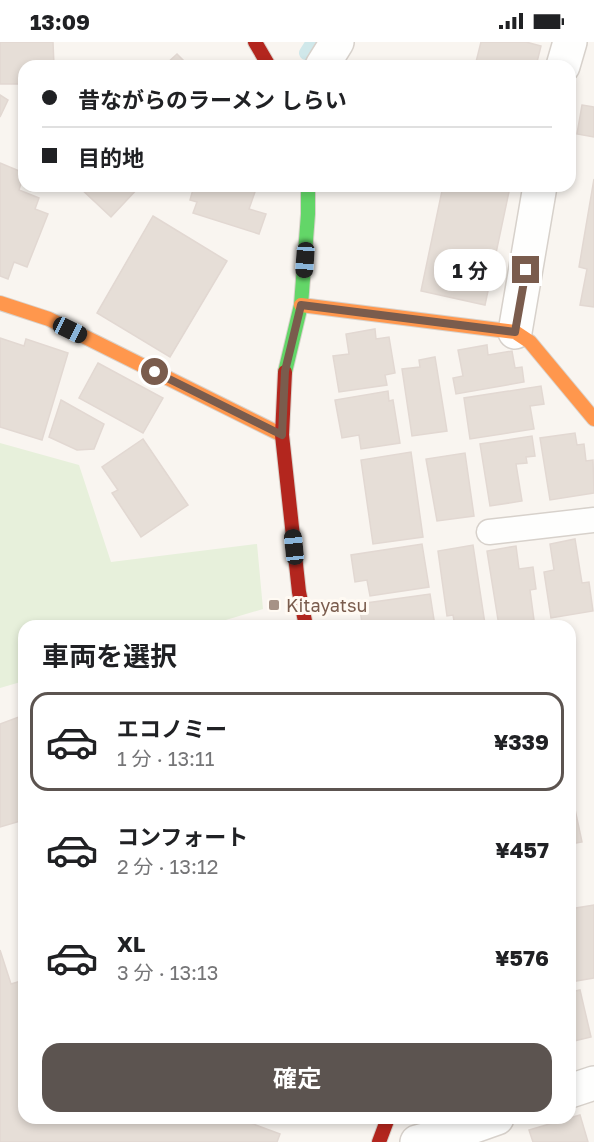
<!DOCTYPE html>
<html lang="ja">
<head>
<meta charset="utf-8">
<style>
  :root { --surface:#fff; --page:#f2f2f2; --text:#202124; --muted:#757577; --line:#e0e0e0; --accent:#5c5450 }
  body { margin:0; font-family:"Golos Text","Noto Sans JP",sans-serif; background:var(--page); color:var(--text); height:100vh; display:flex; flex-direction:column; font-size:22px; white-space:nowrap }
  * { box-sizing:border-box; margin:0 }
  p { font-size:20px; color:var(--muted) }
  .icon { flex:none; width:33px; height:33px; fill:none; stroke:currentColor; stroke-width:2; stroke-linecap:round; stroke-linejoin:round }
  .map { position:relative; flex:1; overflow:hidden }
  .panel { position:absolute; left:18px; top:578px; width:558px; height:504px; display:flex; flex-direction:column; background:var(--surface); border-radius:18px; box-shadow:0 3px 9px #0003 }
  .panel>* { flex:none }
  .guide { position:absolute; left:18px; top:18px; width:558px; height:132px; border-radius:18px; box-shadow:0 3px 9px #0003; display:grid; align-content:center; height:132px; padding:0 24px; background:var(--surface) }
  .end { position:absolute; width:27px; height:27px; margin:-14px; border:8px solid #7a5c4d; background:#fff; box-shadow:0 0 0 3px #fff }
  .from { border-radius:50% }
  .bubble { position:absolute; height:42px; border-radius:18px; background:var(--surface); box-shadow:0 3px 9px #0003; font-size:20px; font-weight:700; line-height:42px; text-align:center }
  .car { position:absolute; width:18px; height:36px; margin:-18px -9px; border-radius:8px; box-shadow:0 0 4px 2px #0007; background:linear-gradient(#222 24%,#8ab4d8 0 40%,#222 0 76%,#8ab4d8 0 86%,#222 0) }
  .guide b { display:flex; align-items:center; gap:21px; height:57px; font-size:22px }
  .guide b+b { border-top:2px solid var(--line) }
  .guide i { width:15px; height:15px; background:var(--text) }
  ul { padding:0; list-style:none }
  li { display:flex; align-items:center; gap:18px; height:99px; margin:0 12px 9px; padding:0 12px; border:3px solid transparent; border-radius:18px }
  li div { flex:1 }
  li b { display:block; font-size:22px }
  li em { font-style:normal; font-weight:700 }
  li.current { border-color:var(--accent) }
  li>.icon { width:54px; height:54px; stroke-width:1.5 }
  h2 { padding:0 24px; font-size:27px; line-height:72px }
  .action { display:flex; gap:12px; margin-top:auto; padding:12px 24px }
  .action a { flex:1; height:69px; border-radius:18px; background:var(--accent); color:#fff; font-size:24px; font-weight:700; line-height:69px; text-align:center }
  .status { display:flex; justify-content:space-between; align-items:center; height:42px; padding:0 30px; background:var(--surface); direction:ltr }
  .status svg { height:16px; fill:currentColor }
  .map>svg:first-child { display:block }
  .green { fill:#e7f0db }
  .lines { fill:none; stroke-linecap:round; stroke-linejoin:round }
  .stream { stroke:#d0e8ea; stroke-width:14 }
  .building { fill:#e6ded7; stroke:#e2d8d2; stroke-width:1.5 }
  .lane-casing { stroke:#d7d1cb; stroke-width:27 }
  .street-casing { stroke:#d7d1cb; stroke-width:36 }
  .fast-casing { stroke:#d9d2cb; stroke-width:16 }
  .slow-casing { stroke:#d9d2cb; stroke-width:16 }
  .jam-casing { stroke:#d9d2cb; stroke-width:16 }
  .lane { stroke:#fefefd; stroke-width:24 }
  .street { stroke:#fefefd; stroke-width:33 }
  .fast { stroke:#63d668; stroke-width:14 }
  .slow { stroke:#ff974d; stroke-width:14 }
  .jam { stroke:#b3261e; stroke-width:14 }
  .route { stroke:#7a5c4d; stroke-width:8 }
  .poi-dot { fill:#a69286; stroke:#fffaf3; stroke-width:2 }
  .labels { text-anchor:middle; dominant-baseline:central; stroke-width:6; stroke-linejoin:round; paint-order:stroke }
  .poi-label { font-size:18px; fill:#7a5c4d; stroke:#fffaf3; text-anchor:start }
</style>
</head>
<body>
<div class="status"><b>13:09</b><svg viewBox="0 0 49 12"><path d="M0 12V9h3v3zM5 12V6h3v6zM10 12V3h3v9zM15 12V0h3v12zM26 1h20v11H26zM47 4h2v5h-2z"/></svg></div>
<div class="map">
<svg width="594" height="1100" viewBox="0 0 594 1100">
  <rect width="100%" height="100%" fill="#f9f5f0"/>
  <polygon class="green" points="0,401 79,423 111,520 257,502 263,567 209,583 24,584 24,639 0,646"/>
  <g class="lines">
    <polyline class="stream" points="306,11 313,0"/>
  </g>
  <g class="building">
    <polygon points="0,0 53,0 54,24 24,24 24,42 0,42"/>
    <polygon points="481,0 526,0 541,4 536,24 475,24"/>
    <polygon points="177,12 189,24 164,24"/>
    <polygon points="0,53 8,58 0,75"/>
    <polygon points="582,63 594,65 594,95 577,92"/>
    <polygon points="0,121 24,131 19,148 39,156 35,167 48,172 27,225 14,220 8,237 0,234"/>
    <polygon points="594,137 594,265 580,263 587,227 579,225"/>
    <polygon points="78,144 140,144 111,175"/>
    <polygon points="194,144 257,144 249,167 266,172 259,192 193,171 197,160 190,158"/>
    <polygon points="443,144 510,145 485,263 421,249"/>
    <polygon points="153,174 227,219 170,315 97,271"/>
    <polygon points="375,287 376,297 389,295 395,331 385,333 387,343 339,350 333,314 349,312 346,292"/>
    <polygon points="0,296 24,304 26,297 68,311 42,398 0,385"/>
    <polygon points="487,303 488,313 512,309 515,326 522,325 524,340 456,352 453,336 463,334 458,308"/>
    <polygon points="435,315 447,389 412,394 402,327 420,325 419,318"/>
    <polygon points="98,321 163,356 143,391 79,356"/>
    <polygon points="541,344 544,362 530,364 534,387 470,397 464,356"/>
    <polygon points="388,349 389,359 393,358 400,401 361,407 359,393 342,396 335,358"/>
    <polygon points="61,358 104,382 94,407 77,408 49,395"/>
    <polygon points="575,391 577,403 584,402 586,419 593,418 594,451 550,458 540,396"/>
    <polygon points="532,394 535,414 526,415 527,421 516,422 522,459 490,464 480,402"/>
    <polygon points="143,397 188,463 141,495 112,451 118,448 102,425"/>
    <polygon points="411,410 423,495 373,502 361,418"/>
    <polygon points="465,411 474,474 437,479 426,417"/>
    <polygon points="575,497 582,541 589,540 593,569 551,576 544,530 554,528 550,502"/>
    <polygon points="422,502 429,545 370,554 367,538 355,540 351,513"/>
    <polygon points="473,503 485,582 455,584 453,573 447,574 438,509"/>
    <polygon points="516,504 519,527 533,525 536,547 530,548 534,578 499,584 487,509"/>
    <polygon points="430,552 435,584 375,584 374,579 362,581 359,562"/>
    <polygon points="24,673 24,778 0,785 0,682"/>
    <polygon points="570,744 582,800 570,802"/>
    <polygon points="594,863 594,936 570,940 570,867"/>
    <polygon points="0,908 11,942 24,938 24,960 20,962 24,979 24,1076 237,1076 280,1092 277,1100 0,1100"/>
    <polygon points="580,948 591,995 570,1000 570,950"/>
    <polygon points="580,1073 588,1100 533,1100 529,1088"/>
  </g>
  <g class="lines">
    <g class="lane-casing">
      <polyline id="lane" points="489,490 594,478"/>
    </g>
    <g class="street-casing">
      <g id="street">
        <polyline points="322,24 337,0"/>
        <polyline points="563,24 570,0"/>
        <polyline points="515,290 540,144"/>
        <polyline points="570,1049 594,1041"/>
        <polyline points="417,1100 463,1088 497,1076"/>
      </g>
    </g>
    <g class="fast-casing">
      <polyline id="fast" points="285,330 301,263 308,172 308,144"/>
    </g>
    <g class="slow-casing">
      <g id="slow">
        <polyline points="0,261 49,277 282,393"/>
        <polyline points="301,263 515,290 530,300 594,377"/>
      </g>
    </g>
    <g class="jam-casing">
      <g id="jam">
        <polyline points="255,0 269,24"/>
        <polyline points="285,330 282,393 299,550 306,584"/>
        <polyline points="379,1100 388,1076"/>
      </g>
    </g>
    <use href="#lane" class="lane"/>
    <use href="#street" class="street"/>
    <use href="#fast" class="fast"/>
    <use href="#slow" class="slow"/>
    <use href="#jam" class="jam"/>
  </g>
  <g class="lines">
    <polyline class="route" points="155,330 282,393 285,329 301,263 515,290 526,228"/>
  </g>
  <rect class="poi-dot" x="268" y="557" width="12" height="12" rx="3"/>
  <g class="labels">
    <g class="poi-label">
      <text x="286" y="563">Kitayatsu</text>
    </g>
  </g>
</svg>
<i class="end from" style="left:155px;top:330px"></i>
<i class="end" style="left:526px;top:228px"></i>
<div class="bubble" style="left:434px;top:207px;width:72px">1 分</div>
<i class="car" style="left:305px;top:218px;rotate:184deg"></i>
<i class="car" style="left:70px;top:288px;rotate:116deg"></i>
<i class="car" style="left:294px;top:505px;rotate:354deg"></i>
<div class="guide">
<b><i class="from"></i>昔ながらのラーメン しらい</b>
<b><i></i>目的地</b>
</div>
<section class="panel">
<h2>車両を選択</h2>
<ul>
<li class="current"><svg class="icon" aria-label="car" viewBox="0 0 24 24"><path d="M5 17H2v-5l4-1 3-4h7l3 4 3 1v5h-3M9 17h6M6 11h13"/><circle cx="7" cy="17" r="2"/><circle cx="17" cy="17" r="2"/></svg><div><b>エコノミー</b><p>1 分 · 13:11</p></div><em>¥339</em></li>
<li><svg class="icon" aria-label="car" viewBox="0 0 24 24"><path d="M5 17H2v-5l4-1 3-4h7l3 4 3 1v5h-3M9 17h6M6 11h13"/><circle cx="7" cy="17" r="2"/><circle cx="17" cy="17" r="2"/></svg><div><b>コンフォート</b><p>2 分 · 13:12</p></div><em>¥457</em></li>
<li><svg class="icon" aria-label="car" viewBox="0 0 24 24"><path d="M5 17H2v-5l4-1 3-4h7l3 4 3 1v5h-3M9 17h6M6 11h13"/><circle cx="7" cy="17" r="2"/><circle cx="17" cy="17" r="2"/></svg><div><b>XL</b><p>3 分 · 13:13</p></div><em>¥576</em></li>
</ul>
<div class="action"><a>確定</a></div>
</section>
</div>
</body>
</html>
